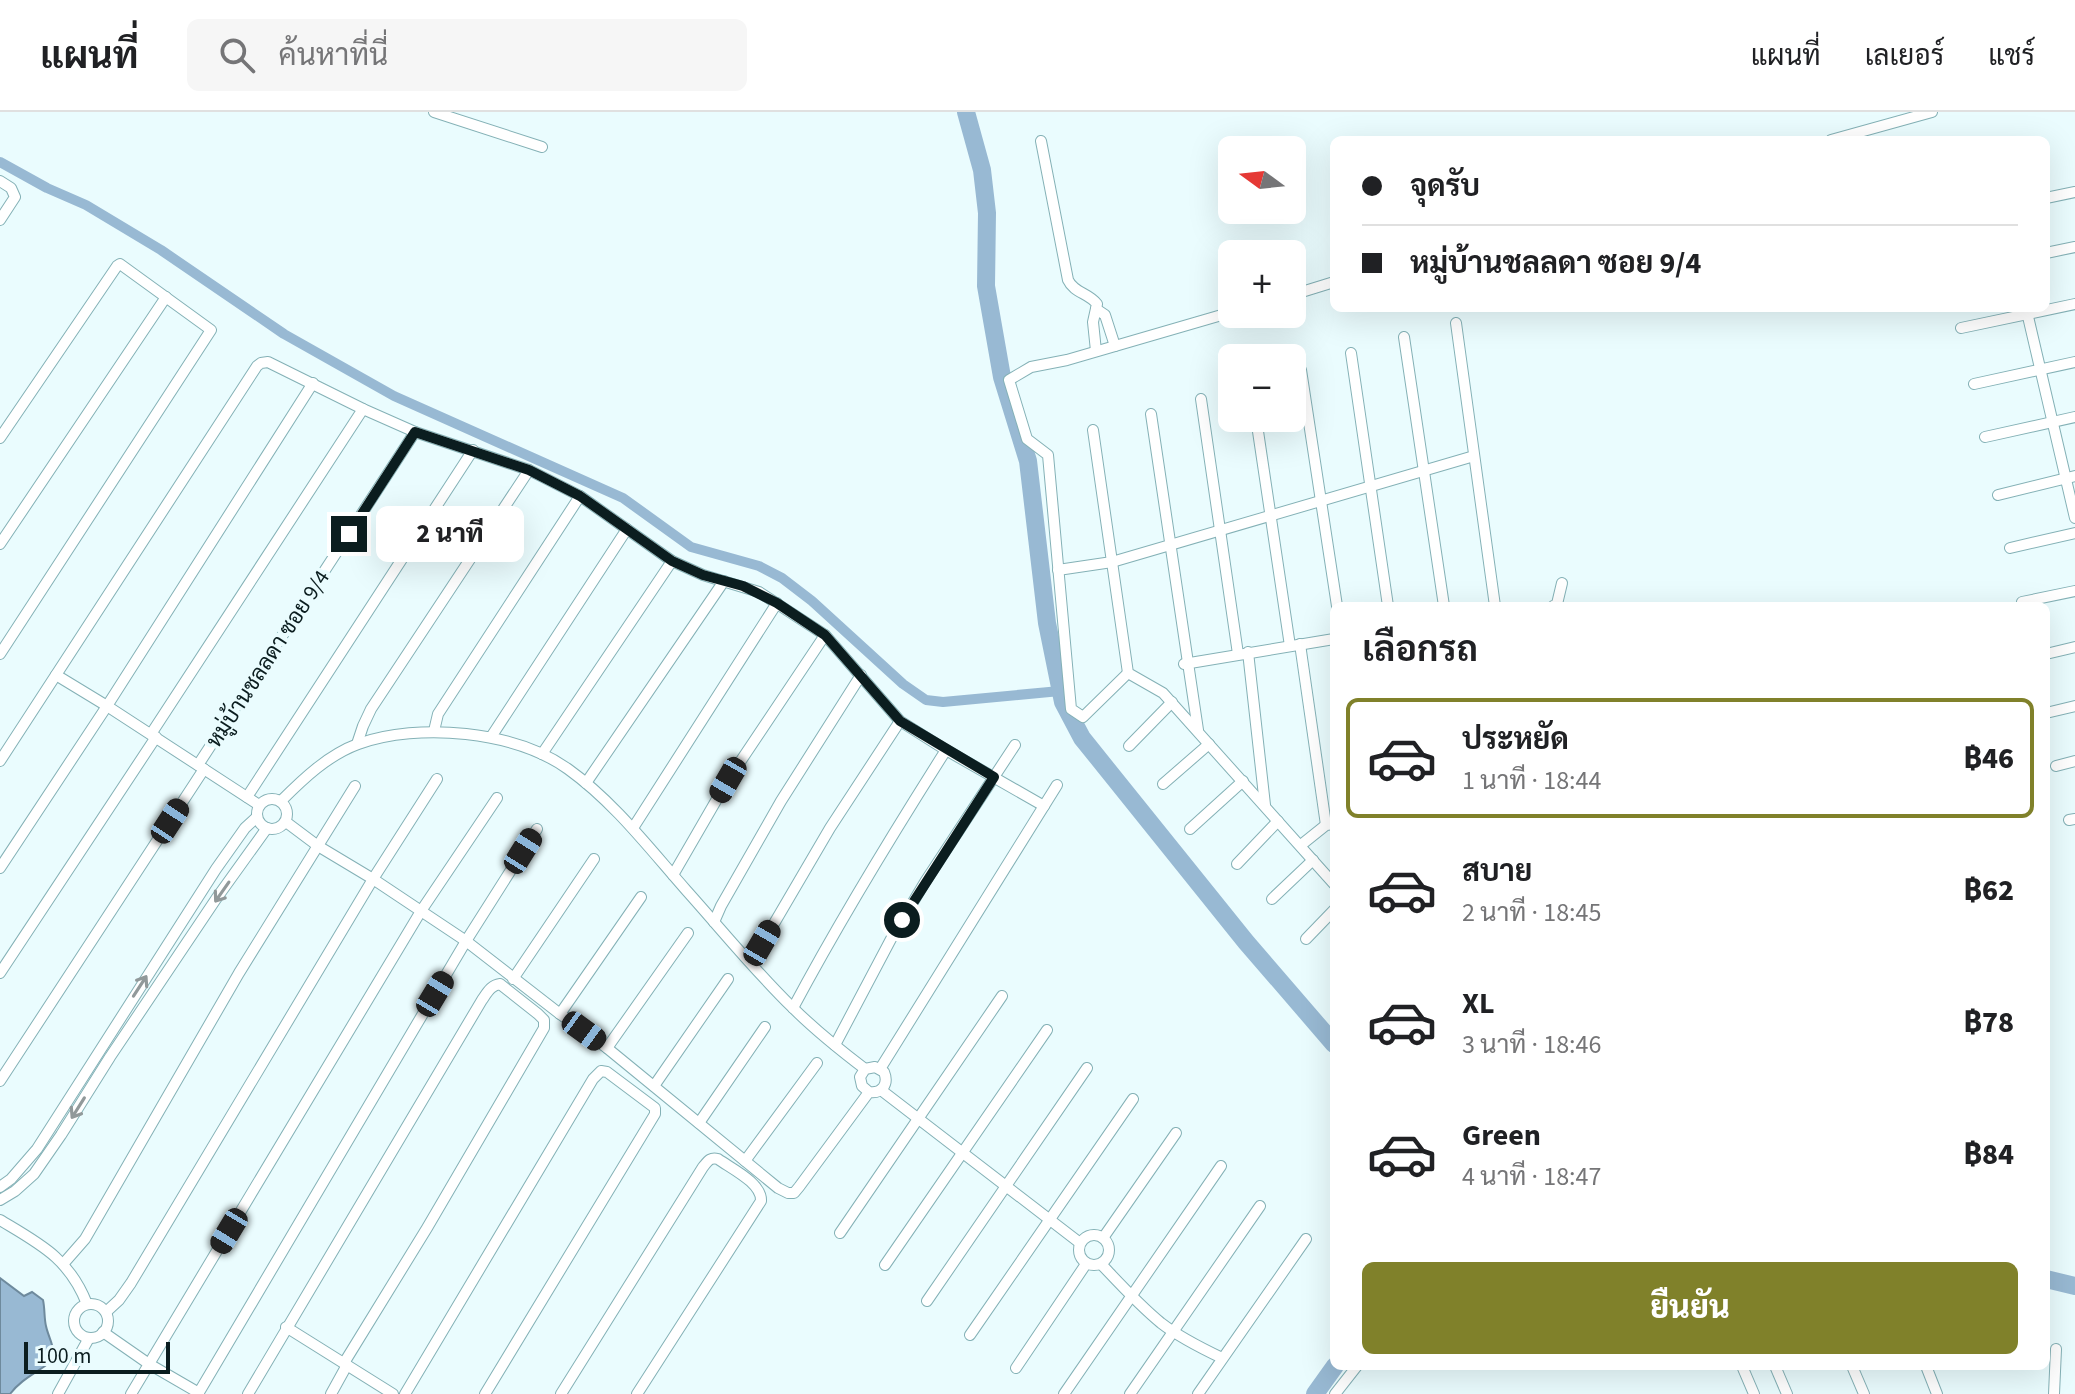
<!DOCTYPE html>
<html lang="th">
<head>
<meta charset="utf-8">
<style>
  :root { --surface:#fff; --page:#f6f6f6; --text:#202124; --muted:#757577; --line:#e0e0e0; --accent:#80812a }
  body { margin:0; font-family:"Source Sans 3",Sarabun,sans-serif; background:var(--page); color:var(--text); height:100vh; display:flex; flex-direction:column; font-size:30px; white-space:nowrap }
  * { box-sizing:border-box; margin:0 }
  p { font-size:26px; color:var(--muted) }
  .icon { flex:none; width:44px; height:44px; fill:none; stroke:currentColor; stroke-width:2; stroke-linecap:round; stroke-linejoin:round }
  .map { position:relative; flex:1; overflow:hidden }
  .details { position:absolute; left:1330px; top:490px; width:720px; height:768px; display:flex; flex-direction:column; background:var(--surface); border-radius:12px; box-shadow:0 8px 32px #0002 }
  .details>* { flex:none }
  .banner { position:absolute; left:1330px; top:24px; width:720px; height:176px; border-radius:12px; box-shadow:0 8px 32px #0002; display:grid; align-content:center; height:176px; padding:0 32px; background:var(--surface) }
  .needle { width:52px; rotate:285deg }
  .tools { position:absolute; left:1218px; top:24px; display:grid; gap:16px }
  .tools a { display:grid; place-items:center; width:88px; height:88px; border-radius:12px; background:var(--surface); box-shadow:0 8px 32px #0002; font-size:40px }
  .scale { position:absolute; left:24px; bottom:20px; width:146px; box-sizing:border-box; padding-left:8px; border:4px solid #0b1d1f; border-top:0; font-size:22px; line-height:28px; white-space:nowrap; color:#0b1d1f; -webkit-text-stroke:6px #eafcfe; paint-order:stroke }
  .end { position:absolute; width:36px; height:36px; margin:-18px; border:10px solid #0b1d1f; background:#fff; box-shadow:0 0 0 4px #fff }
  .from { border-radius:50% }
  .bubble { position:absolute; height:56px; border-radius:12px; background:var(--surface); box-shadow:0 8px 32px #0002; font-size:26px; font-weight:800; line-height:56px; text-align:center }
  .car { position:absolute; width:24px; height:48px; margin:-24px -12px; border-radius:10px; box-shadow:0 0 6px 2px #0007; background:linear-gradient(#222 24%,#8ab4d8 0 40%,#222 0 76%,#8ab4d8 0 86%,#222 0) }
  .banner b { display:flex; align-items:center; gap:28px; height:76px; font-size:30px }
  .banner b+b { border-top:2px solid var(--line) }
  .banner i { width:20px; height:20px; background:var(--text) }
  ul { padding:0; list-style:none }
  li { display:flex; align-items:center; gap:24px; height:120px; margin:0 16px 12px; padding:0 16px; border:4px solid transparent; border-radius:12px }
  li div { flex:1 }
  li b { display:block; font-size:30px }
  li em { font-style:normal; font-weight:800 }
  li.active { border-color:var(--accent) }
  li>.icon { width:72px; height:72px; stroke-width:1.5 }
  h2 { padding:0 32px; font-size:36px; line-height:96px }
  .primary-button { display:flex; gap:16px; margin-top:auto; padding:16px 32px }
  .primary-button a { flex:1; height:92px; border-radius:12px; background:var(--accent); color:#fff; font-size:32px; font-weight:800; line-height:92px; text-align:center }
  header { display:flex; align-items:center; gap:48px; box-sizing:border-box; height:112px; padding:0 40px; background:var(--surface); border-bottom:2px solid var(--line) }
  header strong { font-size:38px }
  nav { display:flex; gap:44px; margin-inline-start:auto; font-size:28px }
  .search { width:560px; height:72px; background:var(--page); display:flex; align-items:center; gap:20px; box-sizing:border-box; padding:0 28px; border-radius:12px; color:var(--muted); font-size:30px }
  .map>svg:first-child { display:block }
  .water { fill:#98b9d3; stroke:#6e8a9d; stroke-width:2 }
  .lines { fill:none; stroke-linecap:round; stroke-linejoin:round }
  .canal { stroke:#98b9d3; stroke-width:10 }
  .river { stroke:#98b9d3; stroke-width:18 }
  .street-casing { stroke:#84b1b6; stroke-width:12 }
  .street { stroke:#fff; stroke-width:10 }
  .oneway { stroke:#91999a }
  .route { stroke:#0b1d1f; stroke-width:10 }
  .labels { text-anchor:middle; dominant-baseline:central; stroke-width:8; stroke-linejoin:round; paint-order:stroke }
  .street-label { font-size:22px; fill:#0b1d1f; stroke:#eafcfe }
</style>
</head>
<body>
<header>
<strong>แผนที่</strong>
<div class="search"><svg class="icon" aria-label="search" viewBox="0 0 24 24"><circle cx="10" cy="10" r="6"/><path d="M15 15l6 6"/></svg>ค้นหาที่นี่</div>
<nav><a>แผนที่</a><a>เลเยอร์</a><a>แชร์</a></nav>
</header>
<div class="map">
<svg width="2075" height="1282" viewBox="0 0 2075 1282">
  <rect width="100%" height="100%" fill="#eafcfe"/>
  <path class="water" d="M0,1166L24,1184L32,1180L43,1188C45,1197 44,1206 46,1214C49,1229 61,1242 45,1254C32,1263 20,1269 10,1282H0Z"/>
  <g class="lines">
    <polyline class="canal" points="0,50 47,76 86,93 161,138 284,222 394,284 623,386 691,435 759,454 782,466 812,489 903,572 926,588 943,590 1060,579"/>
    <g class="river">
      <polyline points="966,0 982,58 987,101 986,174 1002,265 1028,349 1047,511 1063,590 1082,626 1246,830 1334,932"/>
      <polyline points="2046,1167 2075,1174"/>
      <polyline points="1315,1282 1335,1254"/>
    </g>
    <g class="street-casing">
      <g id="street">
        <polyline points="434,0 542,35"/>
        <polyline points="1831,28 1932,0"/>
        <path d="M1041,29L1068,168C1074,181 1089,181 1097,192L1093,210L1096,239"/>
        <polyline points="0,69 11,76 15,85 0,108"/>
        <polyline points="2046,86 2075,80"/>
        <polyline points="2046,141 2075,135"/>
        <polyline points="1292,183 1334,170"/>
        <polyline points="2026,196 2075,406"/>
        <polyline points="1096,197 1105,203 1115,234"/>
        <polyline points="1456,211 1495,494"/>
        <polyline points="1961,216 2075,192"/>
        <polyline points="1404,225 1444,494"/>
        <polyline points="1351,241 1388,494"/>
        <polyline points="1301,258 1337,494"/>
        <polyline points="1974,272 2075,250"/>
        <polyline points="1201,287 1238,542"/>
        <polyline points="1151,302 1198,618"/>
        <polyline points="1256,306 1290,534"/>
        <polyline points="1093,318 1128,561 1163,581 1334,772"/>
        <polyline points="1985,325 2075,305"/>
        <polyline points="0,326 117,154 120,152 211,218 0,542"/>
        <polyline points="1998,383 2075,364"/>
        <polyline points="0,432 166,185"/>
        <polyline points="2010,436 2075,421"/>
        <polyline points="1058,458 1112,450 1474,344"/>
        <polyline points="2022,490 2075,479"/>
        <polyline points="1553,494 1557,492 1562,471"/>
        <polyline points="1300,532 1326,713"/>
        <polyline points="1248,540 1265,693"/>
        <polyline points="2046,542 2075,535"/>
        <polyline points="1184,552 1334,527"/>
        <polyline points="1128,561 1083,605 1071,597 1048,343 1027,327 1009,268 1031,255 1067,248 1232,200"/>
        <polyline points="56,563 107,594 259,693"/>
        <polyline points="2046,601 2075,594"/>
        <polyline points="434,619 438,602 580,384"/>
        <polyline points="151,622 363,297"/>
        <polyline points="491,625 627,417"/>
        <polyline points="357,632 363,614 371,597 529,358"/>
        <polyline points="1129,634 1172,590"/>
        <polyline points="542,642 672,449"/>
        <polyline points="0,649 257,254 261,251 268,250 363,297 415,320 529,358 580,384 672,449 703,463 759,480 825,523 900,609 946,638 1044,694"/>
        <polyline points="198,653 415,320"/>
        <polyline points="2056,654 2075,649"/>
        <polyline points="586,671 724,469"/>
        <polyline points="1163,672 1209,632"/>
        <polyline points="247,685 473,338"/>
        <circle cx="272" cy="702" r="15"/>
        <path d="M281,689C303,667 328,643 358,632C419,610 515,619 568,657C614,690 649,736 686,778C721,817 754,858 792,895C814,917 840,938 865,957"/>
        <polyline points="2069,708 2075,707"/>
        <path d="M286,710L318,734L373,767L466,829L560,902L607,936L778,1076L788,1081H794L799,1075L869,980C882,982 889,972 884,960L875,955L865,957L860,965L862,974L869,980"/>
        <polyline points="633,716 777,491"/>
        <polyline points="1190,717 1243,669"/>
        <polyline points="1301,733 1326,713 1334,712"/>
        <polyline points="1237,752 1278,709"/>
        <polyline points="0,756 107,594 313,271"/>
        <polyline points="673,763 728,668 825,523"/>
        <polyline points="1272,787 1313,748"/>
        <polyline points="714,810 721,794 781,689 861,563"/>
        <polyline points="1306,827 1334,798"/>
        <polyline points="751,851 830,716 900,609"/>
        <polyline points="0,861 156,625"/>
        <polyline points="513,867 594,747"/>
        <path d="M793,896C840,808 892,723 946,638"/>
        <polyline points="560,902 641,785"/>
        <polyline points="835,933 891,827 925,770 1015,633"/>
        <polyline points="607,936 688,821"/>
        <polyline points="880,957 1057,673"/>
        <polyline points="0,969 204,657"/>
        <polyline points="654,974 728,867"/>
        <polyline points="881,978 1080,1131"/>
        <polyline points="699,1011 765,915"/>
        <polyline points="745,1049 817,951"/>
        <polyline points="0,1075 11,1067 37,1037 216,757 245,716 257,705"/>
        <polyline points="0,1088 15,1079 34,1062 61,1023 110,945 216,787 267,716"/>
        <path d="M0,1108C40,1132 69,1146 87,1192"/>
        <polyline points="840,1121 1002,884"/>
        <circle cx="1094" cy="1138" r="15"/>
        <polyline points="1103,1126 1176,1021"/>
        <polyline points="64,1151 85,1127 239,861 355,674"/>
        <path d="M1101,1152C1120,1172 1139,1193 1161,1211C1179,1225 1201,1236 1222,1246"/>
        <polyline points="885,1153 1047,918"/>
        <polyline points="927,1189 1087,956"/>
        <circle cx="91" cy="1209" r="17"/>
        <polyline points="106,1200 119,1188 131,1171 373,767 437,667"/>
        <polyline points="286,1215 393,1282"/>
        <polyline points="103,1220 149,1252 199,1281"/>
        <polyline points="970,1223 1133,987"/>
        <polyline points="1742,1254 1754,1282"/>
        <polyline points="1775,1254 1787,1282"/>
        <polyline points="1852,1254 1864,1282"/>
        <polyline points="1926,1254 1937,1282"/>
        <polyline points="1016,1256 1086,1152"/>
        <polyline points="58,1282 89,1226"/>
        <polyline points="131,1282 421,799 497,686"/>
        <polyline points="198,1282 466,829 537,717"/>
        <path d="M248,1282L482,888C487,881 491,873 500,872L538,902L544,908V916L427,1116L344,1251"/>
        <polyline points="331,1282 347,1253"/>
        <polyline points="405,1282 593,967 601,959 607,960 655,996 655,1002 485,1282"/>
        <path d="M561,1282L703,1055C708,1049 710,1045 718,1047C732,1057 762,1071 761,1089L637,1282"/>
        <polyline points="1064,1282 1221,1054"/>
        <polyline points="1130,1282 1260,1094"/>
        <polyline points="1198,1282 1306,1127"/>
        <polyline points="1335,1282 1357,1254"/>
        <polyline points="2054,1282 2056,1237"/>
      </g>
    </g>
    <use href="#street" class="street"/>
  </g>
  <defs><path id="oneway-shaft" d="M-6 0H5M1.5-3L5.5 0L1.5 3" fill="none" stroke-width="1.6" stroke-linecap="round" stroke-linejoin="round" transform="scale(2)"/></defs>
  <g class="oneway">
    <use href="#oneway-shaft" transform="translate(222 780) rotate(125)"/>
    <use href="#oneway-shaft" transform="translate(140 874) rotate(-57)"/>
    <use href="#oneway-shaft" transform="translate(78 996) rotate(122)"/>
  </g>
  <g class="lines">
    <polyline class="route" points="349,422 415,320 529,358 580,384 672,449 703,463 743,474 777,491 825,523 900,609 994,665 902,808"/>
  </g>
  <g class="labels">
    <g class="street-label">
      <text transform="translate(268 547) rotate(-57)">หมู่บ้านชลลดา ซอย 9/4</text>
    </g>
  </g>
</svg>
<div class="tools">
<a><svg class="needle" viewBox="-14 -14 28 28"><path d="M0-13l5 13h-10z" fill="#e53935"/><path d="M0 13l5-13h-10z" fill="#757577"/></svg></a>
<a>+</a>
<a>−</a>
</div>
<div class="scale">100 m</div>
<i class="end from" style="left:902px;top:808px"></i>
<i class="end" style="left:349px;top:422px"></i>
<div class="bubble" style="left:376px;top:394px;width:148px">2 นาที</div>
<i class="car" style="left:728px;top:668px;rotate:210deg"></i>
<i class="car" style="left:170px;top:709px;rotate:33deg"></i>
<i class="car" style="left:523px;top:739px;rotate:32deg"></i>
<i class="car" style="left:762px;top:831px;rotate:30deg"></i>
<i class="car" style="left:435px;top:882px;rotate:31deg"></i>
<i class="car" style="left:584px;top:919px;rotate:126deg"></i>
<i class="car" style="left:229px;top:1119px;rotate:211deg"></i>
<div class="banner">
<b><i class="from"></i>จุดรับ</b>
<b><i></i>หมู่บ้านชลลดา ซอย 9/4</b>
</div>
<section class="details">
<h2>เลือกรถ</h2>
<ul>
<li class="active"><svg class="icon" aria-label="car" viewBox="0 0 24 24"><path d="M5 17H2v-5l4-1 3-4h7l3 4 3 1v5h-3M9 17h6M6 11h13"/><circle cx="7" cy="17" r="2"/><circle cx="17" cy="17" r="2"/></svg><div><b>ประหยัด</b><p>1 นาที · 18:44</p></div><em>฿46</em></li>
<li><svg class="icon" aria-label="car" viewBox="0 0 24 24"><path d="M5 17H2v-5l4-1 3-4h7l3 4 3 1v5h-3M9 17h6M6 11h13"/><circle cx="7" cy="17" r="2"/><circle cx="17" cy="17" r="2"/></svg><div><b>สบาย</b><p>2 นาที · 18:45</p></div><em>฿62</em></li>
<li><svg class="icon" aria-label="car" viewBox="0 0 24 24"><path d="M5 17H2v-5l4-1 3-4h7l3 4 3 1v5h-3M9 17h6M6 11h13"/><circle cx="7" cy="17" r="2"/><circle cx="17" cy="17" r="2"/></svg><div><b>XL</b><p>3 นาที · 18:46</p></div><em>฿78</em></li>
<li><svg class="icon" aria-label="car" viewBox="0 0 24 24"><path d="M5 17H2v-5l4-1 3-4h7l3 4 3 1v5h-3M9 17h6M6 11h13"/><circle cx="7" cy="17" r="2"/><circle cx="17" cy="17" r="2"/></svg><div><b>Green</b><p>4 นาที · 18:47</p></div><em>฿84</em></li>
</ul>
<div class="primary-button"><a>ยืนยัน</a></div>
</section>
</div>
</body>
</html>
